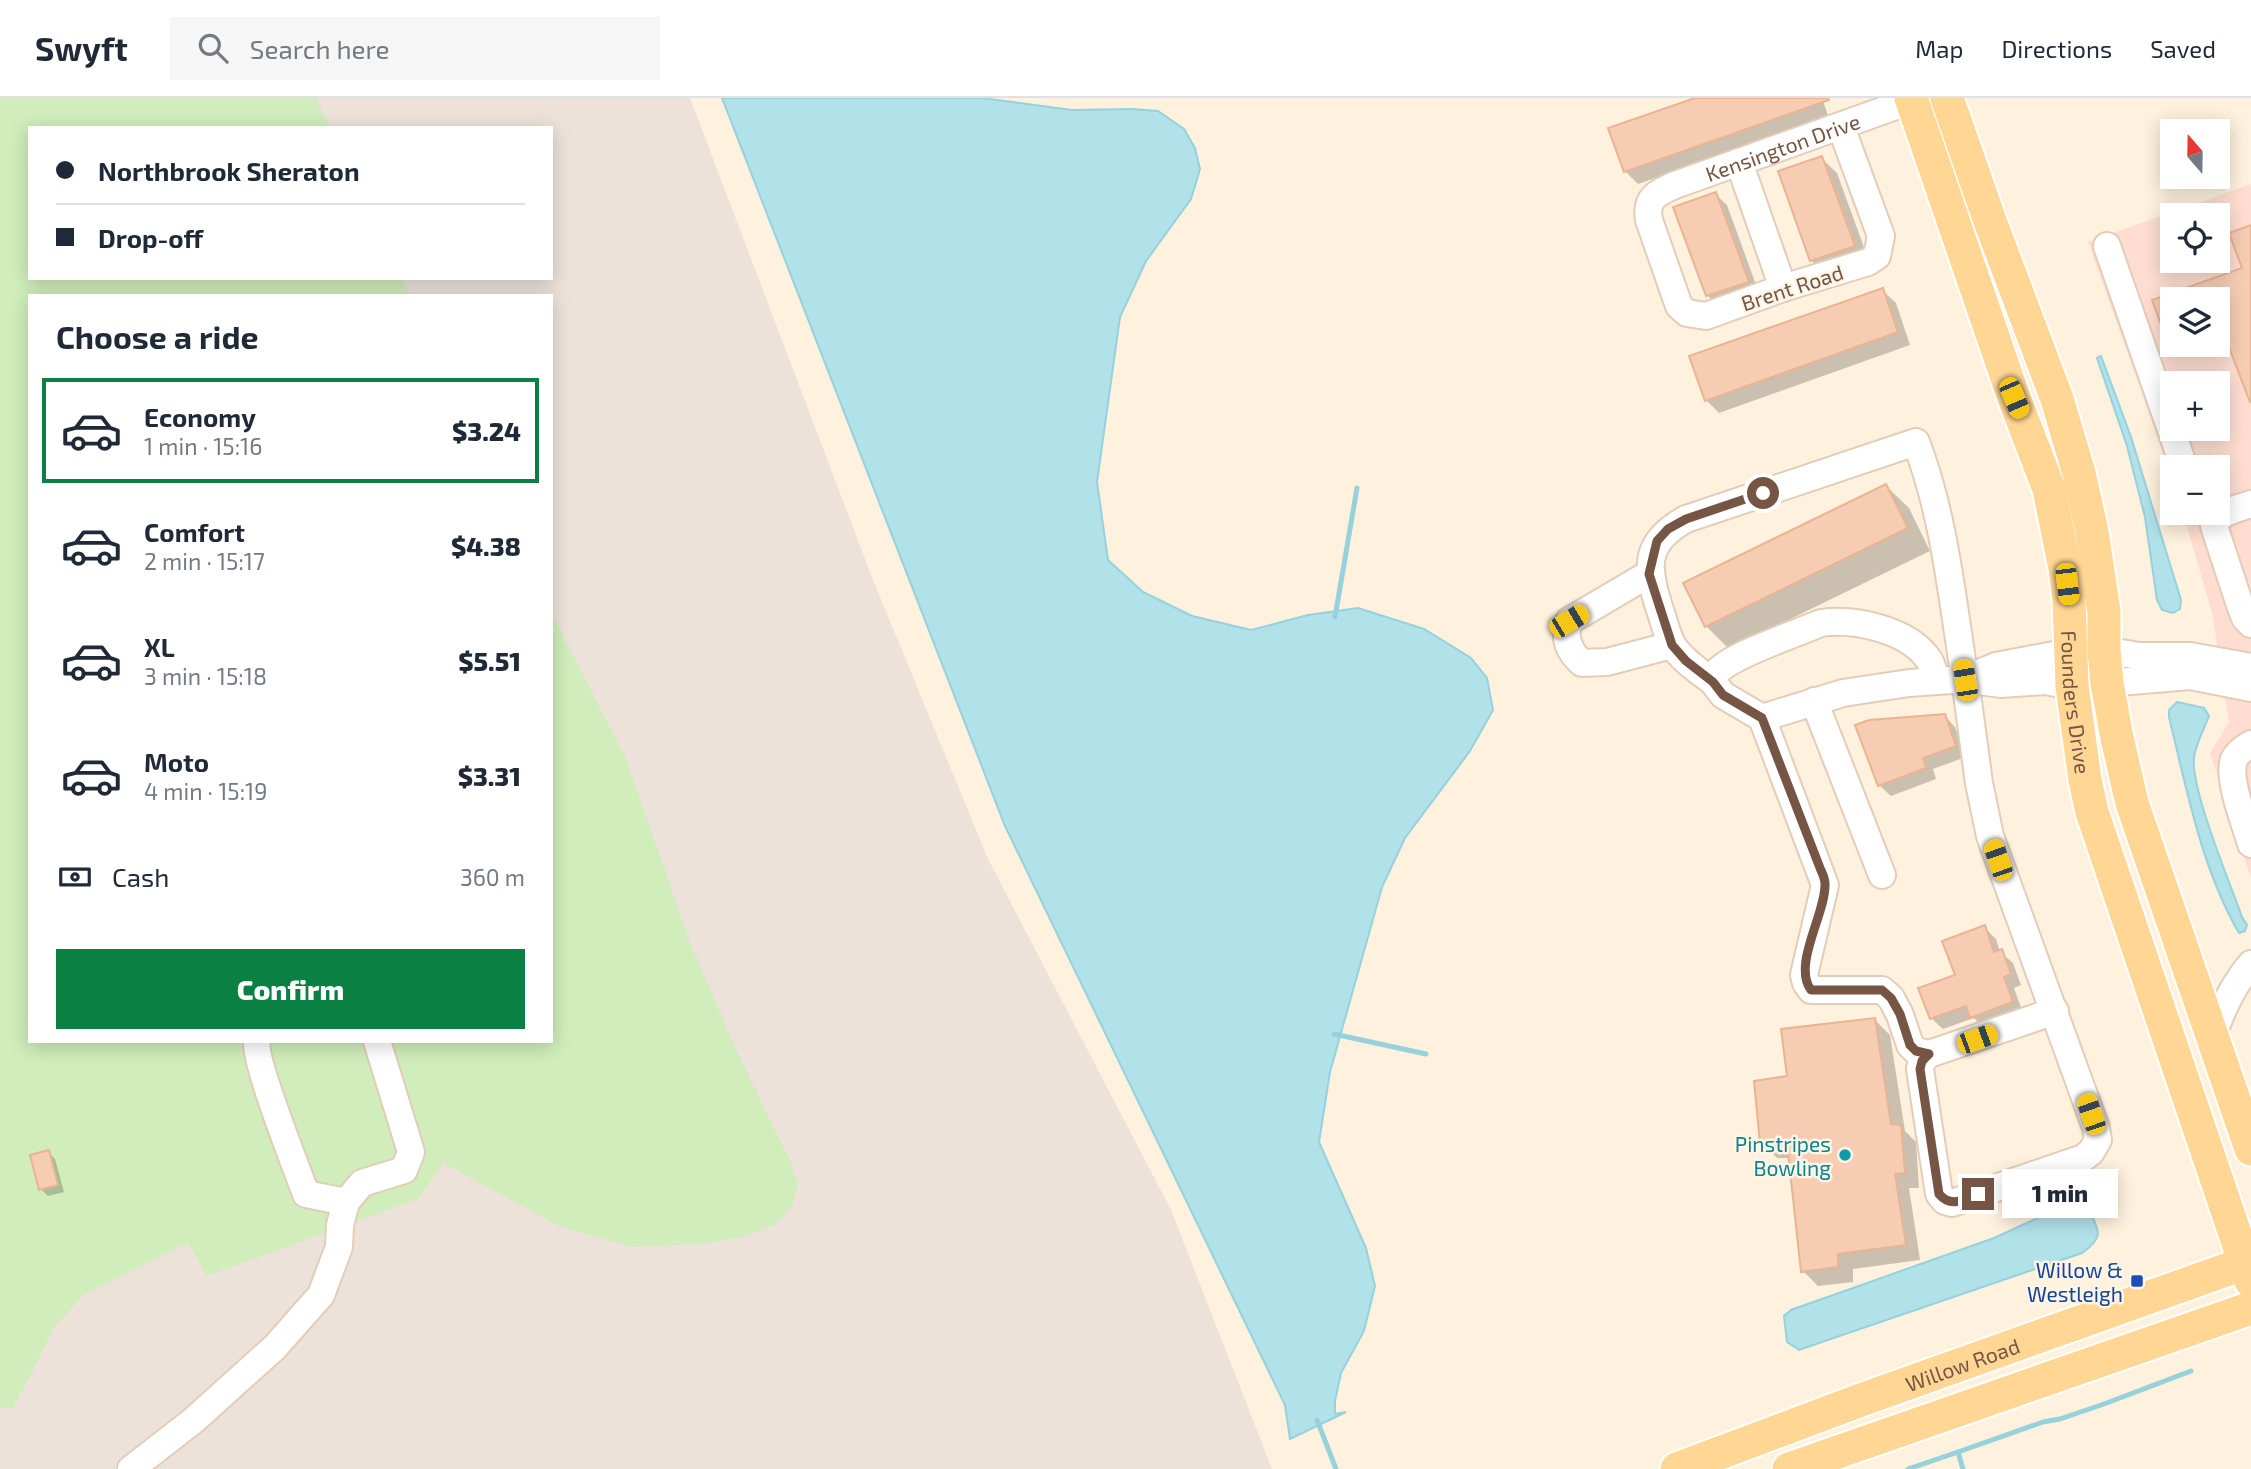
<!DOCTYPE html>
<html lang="en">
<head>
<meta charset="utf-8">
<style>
  :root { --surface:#fff; --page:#f6f6f7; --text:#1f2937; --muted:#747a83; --line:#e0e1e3; --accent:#0b8043 }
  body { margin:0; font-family:"Exo 2",sans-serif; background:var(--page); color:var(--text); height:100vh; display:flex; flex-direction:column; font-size:26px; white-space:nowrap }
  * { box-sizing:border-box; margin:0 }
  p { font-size:23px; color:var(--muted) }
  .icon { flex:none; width:38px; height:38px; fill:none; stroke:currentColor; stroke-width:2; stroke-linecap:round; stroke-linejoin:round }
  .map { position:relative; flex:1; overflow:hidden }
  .drawer { position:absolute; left:28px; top:196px; width:525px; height:749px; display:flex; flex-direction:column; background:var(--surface); border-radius:0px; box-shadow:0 4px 18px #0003 }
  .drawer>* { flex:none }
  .guide { position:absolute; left:28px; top:28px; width:525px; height:154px; border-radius:0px; box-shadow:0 4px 18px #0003; display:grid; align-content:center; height:154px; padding:0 28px; background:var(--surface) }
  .needle { width:46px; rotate:340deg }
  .buttons { position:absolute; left:2160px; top:21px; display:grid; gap:14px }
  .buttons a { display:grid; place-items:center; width:70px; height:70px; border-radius:0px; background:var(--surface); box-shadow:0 4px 18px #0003; font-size:35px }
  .end { position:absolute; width:32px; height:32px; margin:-16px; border:9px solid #765544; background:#fff; box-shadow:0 0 0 4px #fff }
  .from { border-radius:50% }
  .bubble { position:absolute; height:49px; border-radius:0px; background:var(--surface); box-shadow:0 4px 18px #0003; font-size:23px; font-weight:800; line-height:49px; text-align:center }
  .car { position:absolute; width:21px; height:42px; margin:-21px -10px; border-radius:9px; box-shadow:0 0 5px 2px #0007; background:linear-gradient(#f5c518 24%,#345 0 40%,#f5c518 0 76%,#345 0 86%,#f5c518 0) }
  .guide b { display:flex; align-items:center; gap:24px; height:66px; font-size:26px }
  .guide b+b { border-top:2px solid var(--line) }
  .guide i { width:18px; height:18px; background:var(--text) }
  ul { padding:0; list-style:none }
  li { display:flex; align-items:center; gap:21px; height:105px; margin:0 14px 10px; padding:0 14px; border:4px solid transparent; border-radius:0px }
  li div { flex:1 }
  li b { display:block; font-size:26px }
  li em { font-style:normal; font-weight:800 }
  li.on { border-color:var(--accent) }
  li>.icon { width:63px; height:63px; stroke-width:1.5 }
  h2 { padding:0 28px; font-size:32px; line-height:84px }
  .pay { display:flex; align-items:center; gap:18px; height:77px; padding:0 28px; font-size:26px }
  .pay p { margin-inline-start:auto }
  .cta { display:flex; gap:14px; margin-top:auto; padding:14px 28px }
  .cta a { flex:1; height:80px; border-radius:0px; background:var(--accent); color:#fff; font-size:28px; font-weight:800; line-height:80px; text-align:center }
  header { display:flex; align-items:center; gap:42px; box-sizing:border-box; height:98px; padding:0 35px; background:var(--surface); border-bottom:2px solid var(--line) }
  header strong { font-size:33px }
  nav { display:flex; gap:38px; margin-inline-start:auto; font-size:24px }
  .search { width:490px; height:63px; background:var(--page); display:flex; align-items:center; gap:18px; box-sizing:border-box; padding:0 24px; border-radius:0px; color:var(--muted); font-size:26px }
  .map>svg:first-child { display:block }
  .commercial { fill:#ffded1; fill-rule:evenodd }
  .industrial { fill:#ece2da; fill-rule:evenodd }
  .green { fill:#d0edbb }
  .water { fill:#b1e1e9; stroke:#96d1dc; stroke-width:2 }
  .shadow { fill:#0003 }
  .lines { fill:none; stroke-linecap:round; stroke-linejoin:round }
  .stream { stroke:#96d1dc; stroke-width:5 }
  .building { fill:#f6cdb3; stroke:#eab391; stroke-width:2 }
  .minor-casing { stroke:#e3cdb9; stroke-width:30 }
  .major-casing { stroke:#fff; stroke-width:37 }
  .minor { stroke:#fff; stroke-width:26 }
  .major { stroke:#ffd694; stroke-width:33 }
  .route { stroke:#765544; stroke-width:9 }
  .culture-dot { fill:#0f9aa8; stroke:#fff5e6; stroke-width:2.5 }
  .transit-dot { fill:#1a4fb4; stroke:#fff5e6; stroke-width:2.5 }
  .labels { text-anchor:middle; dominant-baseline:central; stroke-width:5; stroke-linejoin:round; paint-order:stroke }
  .street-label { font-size:21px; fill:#765544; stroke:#fff5e6 }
  .culture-label { font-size:21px; fill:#0d838f; stroke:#fff5e6; text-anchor:end }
  .transit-label { font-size:21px; fill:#164399; stroke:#fff5e6; text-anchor:end }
</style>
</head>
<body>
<header>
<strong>Swyft</strong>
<div class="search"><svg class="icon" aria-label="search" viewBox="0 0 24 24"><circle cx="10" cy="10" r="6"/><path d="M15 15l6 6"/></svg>Search here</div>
<nav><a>Map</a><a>Directions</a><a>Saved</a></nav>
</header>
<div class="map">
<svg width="2251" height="1371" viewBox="0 0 2251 1371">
  <rect width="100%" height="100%" fill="#fef1dd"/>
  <path class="commercial" d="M2251,86V780L2210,655L2229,624L2212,515L2183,415H2217V369H2172V380L2088,144ZM2172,117H2217V163H2172ZM2172,201H2217V247H2172ZM2172,285H2217V331H2172Z"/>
  <path class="industrial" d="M0,0H690L873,482L988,761L1171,1112L1272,1371H0ZM30,30H551V180H30ZM30,198H551V943H30Z"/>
  <polygon class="green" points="0,0 316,0 330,30 30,30 30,180 402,180 410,198 30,198 30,943 551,943 551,515 626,660 689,842 737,954 791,1064 798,1087 792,1109 774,1127 746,1138 704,1146 633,1149 561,1129 443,1065 418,1101 207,1178 188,1145 84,1197 56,1227 13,1310 0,1310"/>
  <g class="water">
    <polygon points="722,0 982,0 1072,12 1132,11 1158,13 1184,31 1195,50 1200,71 1191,101 1146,163 1120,219 1097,384 1108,462 1143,494 1192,518 1251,532 1308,517 1358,510 1424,531 1471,560 1487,580 1493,612 1470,653 1405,740 1382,789 1330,974 1319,1044 1366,1150 1375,1188 1364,1233 1341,1275 1335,1303 1335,1316 1346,1314 1290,1341 1285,1307 1005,728"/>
    <polygon points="2101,258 2131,339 2181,502 2180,511 2173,515 2162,512 2157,502 2145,419 2127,348 2097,260"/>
    <path d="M2177,604L2204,610L2209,618C2204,631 2196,646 2194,659C2190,690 2230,785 2242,819L2247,827L2245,833L2239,835C2202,772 2186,689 2169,619V612Z"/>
    <path d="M2074,1108L2090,1114C2101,1135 2102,1141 2082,1155L1799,1252L1787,1244L1784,1218L1791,1212L1994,1140L2042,1118Z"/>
  </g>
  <g class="shadow">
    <polygon points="1699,0 1822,0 1829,20 1638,86 1625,73"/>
    <polygon points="1821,60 1837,75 1869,163 1827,178 1811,162"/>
    <polygon points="1715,96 1727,107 1759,195 1719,209 1708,198 1675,110"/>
    <polygon points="2251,129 2251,294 2227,238 2217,241 2217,201 2172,201 2172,245 2154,203 2244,171"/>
    <polygon points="1882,192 1896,205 1910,247 1719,315 1706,302"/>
    <polygon points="2173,247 2201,247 2180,254"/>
    <polygon points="1886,388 1909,410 1930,453 1729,551 1706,528"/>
    <polygon points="1944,617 1955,629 1966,659 1933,671 1936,681 1891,698 1879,687"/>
    <polygon points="1984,829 1996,841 2000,854 2013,865 2021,887 2014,890 2023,915 1983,930 1974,920 1943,931 1931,920"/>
    <polygon points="1875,922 1890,937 1905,1033 1916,1044 1919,1090 1909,1090 1920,1162 1853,1171 1853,1184 1818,1188 1803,1173 1790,1060 1777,1060 1761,1044 1788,979"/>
    <polygon points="48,1054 55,1061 64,1094 48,1098 41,1091"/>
  </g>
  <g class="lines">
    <g class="stream">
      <polyline points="1335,519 1357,390"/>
      <polyline points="1334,936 1426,956"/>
      <polyline points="1317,1322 1336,1371"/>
      <polyline points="1958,1354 2043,1324 2060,1321 2104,1306 2191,1273"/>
      <polyline points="1908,1371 1958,1354 1963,1371"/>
    </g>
  </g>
  <g class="building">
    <polygon points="1695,0 1828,0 1829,2 1624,74 1608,30"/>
    <polygon points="1822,58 1855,148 1810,163 1778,73"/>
    <polygon points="1716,94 1749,184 1706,198 1673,109"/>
    <polygon points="2251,127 2251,303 2250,304 2217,218 2217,201 2172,201 2170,251 2152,202 2242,170 2229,135"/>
    <polygon points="1883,190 1898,234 1705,303 1689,258"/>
    <polygon points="1886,386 1908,430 1705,529 1683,485"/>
    <polygon points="1945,616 1956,648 1923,660 1926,670 1878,688 1855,627 1869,622"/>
    <polygon points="1985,827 1994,854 2002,851 2011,876 2004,879 2013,904 1970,920 1966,908 1930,921 1918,890 1955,877 1942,843"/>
    <polygon points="1875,920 1891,1026 1901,1027 1905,1075 1895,1076 1906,1147 1838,1156 1838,1169 1801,1174 1787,1045 1760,1045 1754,983 1787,978 1781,931"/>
    <polygon points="49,1052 58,1087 39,1092 30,1057"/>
  </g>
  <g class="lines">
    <g class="minor-casing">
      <g id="minor">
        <path id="s1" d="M1841,29L1881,138L1877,158L1868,164L1783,190L1706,218L1687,215L1679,208L1649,122C1645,100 1657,95 1675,87L1918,0"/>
        <polyline points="1739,64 1783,190"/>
        <polyline points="2107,148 2184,369"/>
        <path d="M2251,406C2238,411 2218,413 2214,428L2240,507L2245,520L2251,526"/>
        <path d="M1649,476L1569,523C1563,540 1569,554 1582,565L1607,564L1672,547"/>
        <polyline points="1965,581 1996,568 2054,557 2104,552 2139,558 2190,558 2251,569"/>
        <polyline points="1965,581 2001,586 2045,583 2072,588 2190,578 2251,590"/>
        <path d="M1713,584C1699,573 1683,563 1673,548C1667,538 1664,523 1660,512C1646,469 1643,445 1686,421L1916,344C1945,420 1952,501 1965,581"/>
        <polyline points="1814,603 1882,777"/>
        <path d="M1762,620L1723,597L1713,584C1713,583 1715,576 1717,574C1731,557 1798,535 1821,525C1855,520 1909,532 1929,562C1933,568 1934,577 1936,583"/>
        <path d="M2251,646C2244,650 2234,657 2233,665C2229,686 2245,725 2251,746"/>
        <path d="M2212,940C2221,913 2232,888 2251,866"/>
        <path d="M257,943C253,960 297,1072 306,1096L346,1104"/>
        <polyline points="1929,956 1922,963 1920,971 1939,1096 1945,1103 1952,1105 2083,1060 2091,1054 2098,1042 2096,1030 1990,738 1979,685 1965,581 1909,585 1843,595 1762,620 1825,787 1804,877 1806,885 1811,892 1882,892 1891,900 1900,917 1910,947 1916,953 1929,956 2055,913"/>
        <polyline points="131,1371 194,1322 275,1249 321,1197 339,1149 340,1127 346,1104 362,1085 404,1072 411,1054 377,943"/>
      </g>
    </g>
    <g class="major-casing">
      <g id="major">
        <path id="s2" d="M1911,0L2014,300L2049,391L2065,470L2069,502L2072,588L2085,682L2092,714L2251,1183"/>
        <polyline points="1947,0 1990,123 2057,301 2079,375 2092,434 2104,514 2104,552 2107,585 2117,640 2132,705 2251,1051"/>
        <path id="s3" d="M1677,1371L1858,1303L2251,1163"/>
        <polyline points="1789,1371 2251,1210"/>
      </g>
    </g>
    <use href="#minor" class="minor"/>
    <use href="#major" class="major"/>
  </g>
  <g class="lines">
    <path class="route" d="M1763,395L1686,421L1668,431L1657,443L1649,476L1672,547L1686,563L1713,584L1723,597L1762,620L1820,770C1822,775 1825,780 1825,786C1826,815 1792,867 1811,892H1882L1891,900L1900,916L1910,947L1916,953L1929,956L1922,963L1920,971L1939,1096C1951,1110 1963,1102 1978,1096"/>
  </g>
  <circle class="culture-dot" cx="1845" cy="1057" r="7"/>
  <rect class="transit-dot" x="2130" y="1176" width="14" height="14" rx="3.5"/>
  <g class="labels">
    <g class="street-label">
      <text stroke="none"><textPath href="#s1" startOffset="602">Kensington Drive</textPath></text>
      <text transform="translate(1792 189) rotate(-18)">Brent Road</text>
      <text stroke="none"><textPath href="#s2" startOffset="630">Founders Drive</textPath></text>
      <text stroke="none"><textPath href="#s3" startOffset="304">Willow Road</textPath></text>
    </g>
    <g class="culture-label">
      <text x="1831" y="1045">Pinstripes<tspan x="1831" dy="24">Bowling</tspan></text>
    </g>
    <g class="transit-label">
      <text x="2123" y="1171">Willow &amp;<tspan x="2123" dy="24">Westleigh</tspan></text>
    </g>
  </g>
</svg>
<div class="buttons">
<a><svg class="needle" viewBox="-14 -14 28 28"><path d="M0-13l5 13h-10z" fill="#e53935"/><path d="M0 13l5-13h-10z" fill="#747a83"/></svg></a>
<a><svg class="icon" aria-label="locate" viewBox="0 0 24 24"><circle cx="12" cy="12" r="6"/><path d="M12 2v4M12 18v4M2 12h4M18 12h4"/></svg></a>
<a><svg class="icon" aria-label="layers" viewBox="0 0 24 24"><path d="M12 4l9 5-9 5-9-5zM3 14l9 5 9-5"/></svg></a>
<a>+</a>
<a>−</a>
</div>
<i class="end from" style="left:1763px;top:395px"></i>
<i class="end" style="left:1978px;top:1096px"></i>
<div class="bubble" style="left:2002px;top:1071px;width:116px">1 min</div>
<i class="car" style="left:2014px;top:300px;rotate:157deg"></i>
<i class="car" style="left:2067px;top:486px;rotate:173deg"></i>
<i class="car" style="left:1569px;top:523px;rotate:59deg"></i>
<i class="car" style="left:1965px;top:582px;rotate:351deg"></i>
<i class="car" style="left:1998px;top:762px;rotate:341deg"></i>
<i class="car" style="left:1977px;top:941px;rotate:70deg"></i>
<i class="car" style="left:2091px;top:1016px;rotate:341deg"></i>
<div class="guide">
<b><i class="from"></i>Northbrook Sheraton</b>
<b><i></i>Drop-off</b>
</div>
<section class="drawer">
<h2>Choose a ride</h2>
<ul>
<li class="on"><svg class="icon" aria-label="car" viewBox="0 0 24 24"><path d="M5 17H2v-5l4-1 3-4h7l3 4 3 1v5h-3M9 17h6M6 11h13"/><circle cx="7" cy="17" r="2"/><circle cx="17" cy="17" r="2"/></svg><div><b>Economy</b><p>1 min · 15:16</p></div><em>$3.24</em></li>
<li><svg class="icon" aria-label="car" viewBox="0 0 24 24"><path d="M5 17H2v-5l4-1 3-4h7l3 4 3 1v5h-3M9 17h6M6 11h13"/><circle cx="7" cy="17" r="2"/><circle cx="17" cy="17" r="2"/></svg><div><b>Comfort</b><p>2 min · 15:17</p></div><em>$4.38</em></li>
<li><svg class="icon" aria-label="car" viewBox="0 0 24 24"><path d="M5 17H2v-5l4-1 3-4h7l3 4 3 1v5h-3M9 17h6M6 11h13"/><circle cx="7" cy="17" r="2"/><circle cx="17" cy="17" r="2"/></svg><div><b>XL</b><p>3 min · 15:18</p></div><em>$5.51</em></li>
<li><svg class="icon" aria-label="car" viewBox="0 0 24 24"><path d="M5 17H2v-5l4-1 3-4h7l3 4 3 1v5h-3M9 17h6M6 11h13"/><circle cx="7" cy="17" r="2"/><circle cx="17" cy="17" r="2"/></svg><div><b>Moto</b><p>4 min · 15:19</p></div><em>$3.31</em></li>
</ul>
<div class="pay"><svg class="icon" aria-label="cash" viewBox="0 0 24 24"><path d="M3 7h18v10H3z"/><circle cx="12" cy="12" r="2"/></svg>Cash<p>360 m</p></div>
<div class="cta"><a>Confirm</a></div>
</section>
</div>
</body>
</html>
